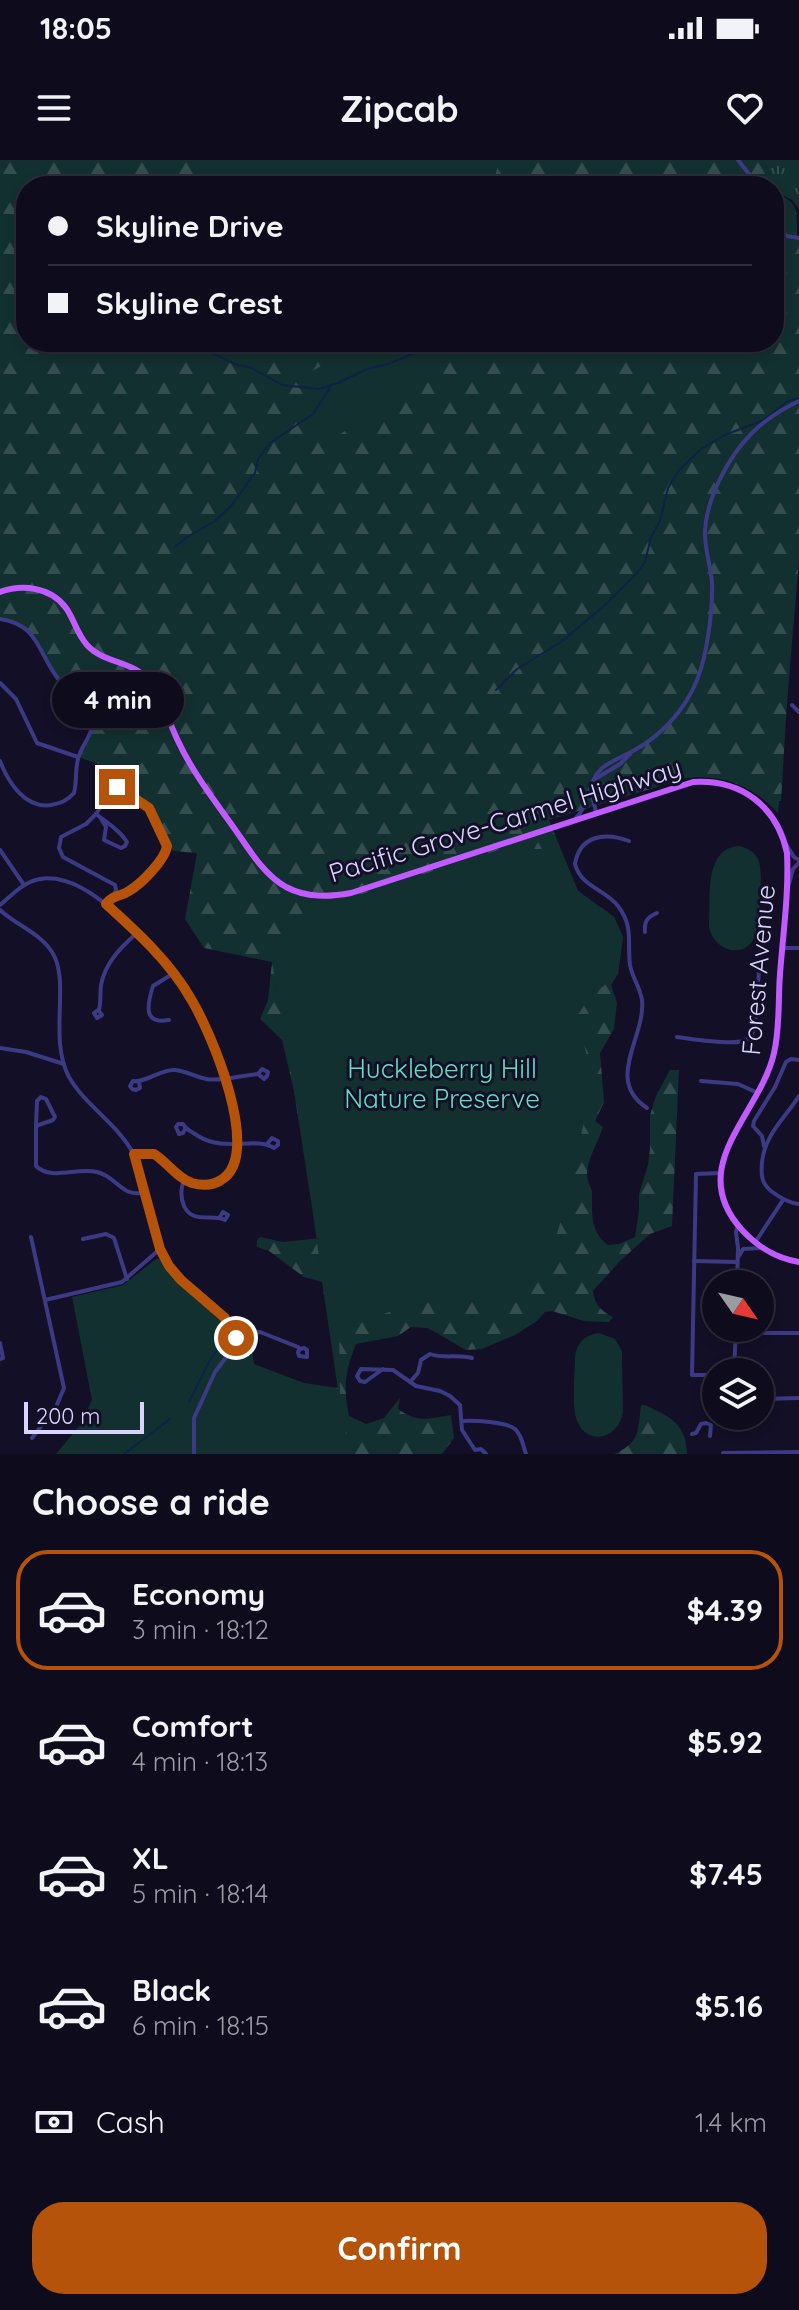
<!DOCTYPE html>
<html lang="en">
<head>
<meta charset="utf-8">
<style>
  :root { --surface:#0e0b1c; --page:#171425; --text:#f1f3f6; --muted:#9b9ba3; --line:#2e2b3b; --accent:#b45309 }
  body { margin:0; font-family:Quicksand,sans-serif; background:var(--page); color:var(--text); height:100vh; display:flex; flex-direction:column; font-size:30px; white-space:nowrap }
  * { box-sizing:border-box; margin:0 }
  p { font-size:26px; color:var(--muted) }
  .icon { flex:none; width:44px; height:44px; fill:none; stroke:currentColor; stroke-width:2; stroke-linecap:round; stroke-linejoin:round }
  .map { position:relative; height:1294px; overflow:hidden }
  .sheet { display:flex; flex-direction:column; background:var(--surface); flex:1 }
  .sheet>* { flex:none }
  .hud { position:absolute; left:16px; top:16px; width:768px; height:176px; border-radius:32px; box-shadow:0 4px 12px #0003,0 0 0 2px var(--line); display:grid; align-content:center; height:176px; padding:0 32px; background:var(--surface) }
  .needle { width:52px; rotate:124deg }
  .fabs { position:absolute; left:702px; top:1110px; display:grid; gap:16px }
  .fabs a { display:grid; place-items:center; width:72px; height:72px; border-radius:50%; background:var(--surface); box-shadow:0 4px 12px #0003,0 0 0 2px var(--line); font-size:40px }
  .scale { position:absolute; left:24px; bottom:20px; width:120px; box-sizing:border-box; padding-left:8px; border:4px solid #d9d4ff; border-top:0; font-size:22px; line-height:28px; white-space:nowrap; color:#d9d4ff; -webkit-text-stroke:6px #130f26; paint-order:stroke }
  .end { position:absolute; width:36px; height:36px; margin:-18px; border:10px solid #b45309; background:#fff; box-shadow:0 0 0 4px #fff }
  .from { border-radius:50% }
  .bubble { position:absolute; height:56px; border-radius:28px; background:var(--surface); box-shadow:0 4px 12px #0003,0 0 0 2px var(--line); font-size:26px; font-weight:700; line-height:56px; text-align:center }
  .hud b { display:flex; align-items:center; gap:28px; height:76px; font-size:30px }
  .hud b+b { border-top:2px solid var(--line) }
  .hud i { width:20px; height:20px; background:var(--text) }
  ul { padding:0; list-style:none }
  li { display:flex; align-items:center; gap:24px; height:120px; margin:0 16px 12px; padding:0 16px; border:4px solid transparent; border-radius:32px }
  li div { flex:1 }
  li b { display:block; font-size:30px }
  li em { font-style:normal; font-weight:700 }
  li.on { border-color:var(--accent) }
  li>.icon { width:72px; height:72px; stroke-width:1.5 }
  h2 { padding:0 32px; font-size:36px; line-height:96px }
  .pay { display:flex; align-items:center; gap:20px; height:88px; padding:0 32px; font-size:30px }
  .pay p { margin-inline-start:auto }
  .action { display:flex; gap:16px; margin-top:auto; padding:16px 32px }
  .action a { flex:1; height:92px; border-radius:32px; background:var(--accent); color:#fff; font-size:32px; font-weight:700; line-height:92px; text-align:center }
  .status { display:flex; justify-content:space-between; align-items:center; height:56px; padding:0 40px; background:var(--surface); direction:ltr }
  .status svg { height:22px; fill:currentColor }
  header { display:flex; justify-content:space-between; align-items:center; height:104px; padding:0 32px; background:var(--surface); font-size:36px; font-weight:700 }
  .map>svg:first-child { display:block }
  .grass { fill:url(#grass-tufts) }
  .forest { fill:url(#forest-firs) }
  .green { fill:#12302f }
  .lines { fill:none; stroke-linecap:round; stroke-linejoin:round }
  .stream { stroke:#0c2248; stroke-width:2 }
  .minor { stroke:#3d3a85; stroke-width:4 }
  .major { stroke:#c25bff; stroke-width:6 }
  .route { stroke:#b45309; stroke-width:10 }
  .labels { text-anchor:middle; dominant-baseline:central; stroke-width:6; stroke-linejoin:round; paint-order:stroke }
  .street-label { font-size:26px; fill:#d9d4ff; stroke:#130f26 }
  .park-label { font-size:26px; fill:#5fe0c0; stroke:#130f26 }
</style>
</head>
<body>
<div class="status"><b>18:05</b><svg viewBox="0 0 49 12"><path d="M0 12V9h3v3zM5 12V6h3v6zM10 12V3h3v9zM15 12V0h3v12zM26 1h20v11H26zM47 4h2v5h-2z"/></svg></div>
<header><svg class="icon" aria-label="menu" viewBox="0 0 24 24"><path d="M4 6h16M4 12h16M4 18h16"/></svg>Zipcab<svg class="icon" aria-label="heart" viewBox="0 0 24 24"><path d="M12 20l-8-8c-3-5 5-10 8-4 3-6 11-1 8 4z"/></svg></header>
<div class="map">
<svg width="799" height="1294" viewBox="0 0 799 1294">
  <defs>
    <pattern id="grass-tufts" width="24" height="20" patternUnits="userSpaceOnUse" patternTransform="scale(2)"><rect width="24" height="20" fill="#12302f"/><path d="M3 7l-1-3M5 7V3M7 7l1-3M15 17l-1-3M17 17v-4M19 17l1-3" fill="none" stroke="#344d4e"/></pattern>
    <pattern id="forest-firs" width="22" height="20" patternUnits="userSpaceOnUse" patternTransform="scale(2)"><rect width="22" height="20" fill="#12302f"/><path d="M5 1l3.5 6h-7zM16 11l3.5 6h-7z" fill="#344d4e"/></pattern>
  </defs>
  <rect width="100%" height="100%" fill="#130f26"/>
  <polygon class="grass" points="759,0 799,0 799,49 792,40 774,31 774,26 768,26 767,20 770,15"/>
  <g class="forest">
    <path d="M0,0H759L770,15L767,20L768,26H26V182H774V31C799,45 797,47 797,76L799,78V399L787,543L781,641H779L778,653C752,625 723,614 686,618L549,660L578,731L614,757L623,777L618,814L611,825L617,843L614,869L600,893L604,942L595,961L603,967C598,982 587,1000 587,1015C587,1022 592,1027 592,1033C592,1053 590,1072 608,1085L619,1084L635,1077L639,1051V1034L648,1005L650,989V955L656,936L670,910H679L672,1066L650,1074L620,1101L593,1131C594,1144 601,1151 613,1157L609,1162L584,1161L552,1151L545,1152L537,1161L515,1175L482,1189L466,1190L428,1168L411,1167L398,1176L356,1184C345,1212 343,1226 349,1256L366,1264L384,1258L400,1238L398,1249C418,1263 427,1259 451,1255L454,1278L442,1294H300L279,1214L304,1223L338,1228L322,1122L304,1117L269,1091L257,1087V1080L260,1077L283,1082L321,1078L309,1028L294,931L282,880L260,859L268,840L272,802L204,788L185,759L197,693L173,691L153,650L110,608L78,597L92,571V559L58,519L42,490L25,469L0,459Z"/>
    <path d="M641,1245H645C670,1257 686,1263 687,1294H614C640,1283 638,1271 641,1245Z"/>
  </g>
  <g class="green">
    <polygon points="202,0 499,0 493,26 210,26"/>
    <path d="M370,182H489L469,188L448,200L329,282C315,263 304,243 299,219L338,196Z"/>
    <polygon points="523,682 525,689 560,689 578,731 614,757 623,777 618,814 589,838 577,856 588,901 590,936 562,1057 556,1077 543,1102 525,1129 499,1145 444,1136 339,1167 340,1235 349,1294 56,1294 80,1265 92,1240 72,1137 123,1125 156,1099 160,1099 180,1123 218,1153 232,1173 237,1175 250,1174 254,1204 304,1223 338,1229 302,978 272,802 311,740 334,741 353,737"/>
    <path d="M739,686C747,688 754,691 758,699C764,710 760,769 754,779C740,801 712,788 709,766C711,740 703,688 739,686Z"/>
    <path d="M599,1173L615,1179L622,1191L623,1251C621,1276 590,1288 578,1263C571,1249 575,1214 575,1198C576,1183 584,1175 599,1173Z"/>
  </g>
  <g class="lines">
    <g class="stream">
      <polyline points="190,182 199,187"/>
      <polyline points="204,189 235,204 252,208 282,225 319,229 338,223 367,209 388,204 441,182"/>
      <polyline points="175,387 187,377 215,361 231,346 255,313 258,299 270,283 313,254 331,226"/>
      <polyline points="496,530 517,509 561,482 605,445 638,412 645,402 651,377 660,361 668,328 679,310 701,289 725,275 764,260 786,242 799,238"/>
      <polyline points="189,1242 209,1202 228,1173"/>
      <polyline points="124,1294 170,1259"/>
    </g>
    <g class="minor">
      <polyline points="738,0 749,14 749,26"/>
      <polyline points="774,74 799,78"/>
      <path d="M0,459C37,464 38,491 56,516C66,530 79,541 90,555C97,573 82,582 78,599C75,610 77,622 74,633C67,641 61,643 51,645C25,649 8,622 0,601"/>
      <polyline points="0,523 16,539 37,583 78,597"/>
      <polyline points="792,545 799,552"/>
      <polyline points="595,619 620,604 630,594"/>
      <path d="M114,627C141,632 161,661 167,686C164,703 132,734 114,735L116,730L115,725L63,697L59,688L61,677L86,664L96,654Z"/>
      <polyline points="591,631 596,652"/>
      <path d="M96,654C106,662 120,670 127,682L125,686L121,688L104,680L106,667L100,657"/>
      <path d="M576,658C590,644 587,623 601,609C610,601 622,597 633,591C661,576 685,550 697,520C707,496 713,449 712,423C711,407 705,391 705,374C705,355 711,338 719,321C737,283 761,259 799,241"/>
      <path d="M629,681C605,672 580,675 575,704C581,727 605,729 618,746C634,767 627,782 630,805C632,817 640,827 642,840C646,877 604,920 647,948"/>
      <polyline points="786,684 794,697 799,700"/>
      <polyline points="0,690 24,725"/>
      <polyline points="789,724 793,709 799,703"/>
      <path d="M0,745C12,735 23,722 40,719C70,714 100,738 120,757C147,781 174,808 192,839C204,860 214,882 223,905C233,933 255,1027 204,1025C182,1025 171,1004 154,994H134"/>
      <path d="M0,750C16,765 40,773 52,792C71,821 48,878 69,917C85,945 115,962 132,991C151,1026 147,1072 169,1106C180,1123 199,1135 214,1148C223,1156 230,1165 237,1175"/>
      <path d="M645,772C644,762 647,757 657,753"/>
      <polyline points="782,788 799,788"/>
      <polygon points="98,850 102,855 97,858 94,853"/>
      <path d="M99,850C101,842 100,834 101,825C105,803 121,787 137,773"/>
      <path d="M169,860C143,865 147,845 153,826L174,813"/>
      <path d="M677,877C693,879 729,885 743,881C750,879 753,873 755,867L761,783"/>
      <polyline points="0,888 26,892 64,904"/>
      <polyline points="701,921 738,924 758,933"/>
      <path d="M139,922L140,928L136,930L132,929L130,926L133,921C146,923 160,909 175,910C186,911 196,917 206,919C222,922 241,915 258,914L264,919L267,916L268,912L262,909L258,914"/>
      <path d="M799,936C785,958 765,974 762,1002C761,1014 761,1023 771,1031C780,1038 788,1043 799,1044"/>
      <polygon points="41,937 46,939 55,957 53,960 36,966 37,941"/>
      <path d="M36,966V1006C51,1021 77,1007 97,1012C118,1017 122,1039 146,1032"/>
      <path d="M185,969L183,973L179,974L176,967L178,964H183C187,971 191,971 198,976C226,993 254,976 274,988L278,985V981L272,978L268,983"/>
      <polyline points="764,986 762,976 753,966 754,961 775,927 786,902 791,899 799,900"/>
      <path d="M184,1019C181,1029 180,1036 184,1046C193,1065 212,1053 225,1060L228,1055L223,1052L220,1057"/>
      <polyline points="31,1077 64,1228 56,1247 32,1278"/>
      <polyline points="83,1079 106,1074 114,1078 127,1119"/>
      <polyline points="756,1081 783,1040"/>
      <polyline points="739,1096 743,1089 761,1088"/>
      <polyline points="694,1101 737,1102"/>
      <polyline points="737,1124 738,1088 736,1072 738,1065"/>
      <polyline points="45,1140 122,1122 160,1089"/>
      <polyline points="736,1173 799,1173"/>
      <polyline points="237,1175 260,1172 298,1187 300,1189 298,1192 299,1196 307,1197 307,1190 304,1188 300,1189"/>
      <polyline points="0,1183 3,1198 0,1199"/>
      <polyline points="383,1209 365,1222 360,1221 357,1216 361,1209 393,1210 416,1226 440,1231 450,1236 460,1245 462,1270 475,1290 481,1289 486,1294"/>
      <polyline points="734,1212 736,1168"/>
      <polyline points="716,1215 692,1215 696,1014 721,1013"/>
      <path d="M410,1222L418,1213L421,1200L430,1194C443,1199 457,1194 472,1198"/>
      <polyline points="760,1239 799,1238"/>
      <path d="M462,1261C473,1260 507,1262 515,1269C522,1275 523,1286 526,1294"/>
      <polyline points="692,1274 696,1273 701,1264 706,1263 711,1265 710,1276"/>
      <polyline points="723,1293 799,1292"/>
      <polyline points="194,1294 194,1258 215,1212 227,1196 231,1180 237,1175"/>
    </g>
    <path class="major" d="M0,432C22,424 51,427 66,448C74,459 77,474 87,485C104,504 133,500 149,521C162,539 169,562 178,581C193,613 214,640 234,668C249,689 263,714 286,727C307,738 329,737 351,733L693,622C741,619 777,646 787,693C789,733 783,774 780,814C778,840 780,868 774,893C760,955 684,1006 742,1070C758,1087 775,1098 799,1102"/>
  </g>
  <g class="lines">
    <path class="route" d="M117,627L149,648L167,686C165,700 141,724 129,731C119,738 115,733 106,744C137,772 170,802 191,839C210,870 264,995 221,1020C212,1026 203,1026 192,1023C177,1018 167,1002 154,994H134L160,1089L169,1106L181,1120L224,1157L237,1175L236,1178"/>
  </g>
  <g class="labels">
    <g class="street-label">
      <text transform="translate(505 660) rotate(-17)">Pacific Grove-Carmel Highway</text>
      <text transform="translate(758 810) rotate(-85)">Forest Avenue</text>
    </g>
    <g class="park-label">
      <text x="442" y="908">Huckleberry Hill<tspan x="442" dy="30">Nature Preserve</tspan></text>
    </g>
  </g>
</svg>
<div class="fabs">
<a><svg class="needle" viewBox="-14 -14 28 28"><path d="M0-13l5 13h-10z" fill="#e53935"/><path d="M0 13l5-13h-10z" fill="#9b9ba3"/></svg></a>
<a><svg class="icon" aria-label="layers" viewBox="0 0 24 24"><path d="M12 4l9 5-9 5-9-5zM3 14l9 5 9-5"/></svg></a>
</div>
<div class="scale">200 m</div>
<i class="end from" style="left:236px;top:1178px"></i>
<i class="end" style="left:117px;top:627px"></i>
<div class="bubble" style="left:52px;top:512px;width:132px">4 min</div>
<div class="hud">
<b><i class="from"></i>Skyline Drive</b>
<b><i></i>Skyline Crest</b>
</div>
</div>
<section class="sheet">
<h2>Choose a ride</h2>
<ul>
<li class="on"><svg class="icon" aria-label="car" viewBox="0 0 24 24"><path d="M5 17H2v-5l4-1 3-4h7l3 4 3 1v5h-3M9 17h6M6 11h13"/><circle cx="7" cy="17" r="2"/><circle cx="17" cy="17" r="2"/></svg><div><b>Economy</b><p>3 min · 18:12</p></div><em>$4.39</em></li>
<li><svg class="icon" aria-label="car" viewBox="0 0 24 24"><path d="M5 17H2v-5l4-1 3-4h7l3 4 3 1v5h-3M9 17h6M6 11h13"/><circle cx="7" cy="17" r="2"/><circle cx="17" cy="17" r="2"/></svg><div><b>Comfort</b><p>4 min · 18:13</p></div><em>$5.92</em></li>
<li><svg class="icon" aria-label="car" viewBox="0 0 24 24"><path d="M5 17H2v-5l4-1 3-4h7l3 4 3 1v5h-3M9 17h6M6 11h13"/><circle cx="7" cy="17" r="2"/><circle cx="17" cy="17" r="2"/></svg><div><b>XL</b><p>5 min · 18:14</p></div><em>$7.45</em></li>
<li><svg class="icon" aria-label="car" viewBox="0 0 24 24"><path d="M5 17H2v-5l4-1 3-4h7l3 4 3 1v5h-3M9 17h6M6 11h13"/><circle cx="7" cy="17" r="2"/><circle cx="17" cy="17" r="2"/></svg><div><b>Black</b><p>6 min · 18:15</p></div><em>$5.16</em></li>
</ul>
<div class="pay"><svg class="icon" aria-label="cash" viewBox="0 0 24 24"><path d="M3 7h18v10H3z"/><circle cx="12" cy="12" r="2"/></svg>Cash<p>1.4 km</p></div>
<div class="action"><a>Confirm</a></div>
</section>
</body>
</html>
